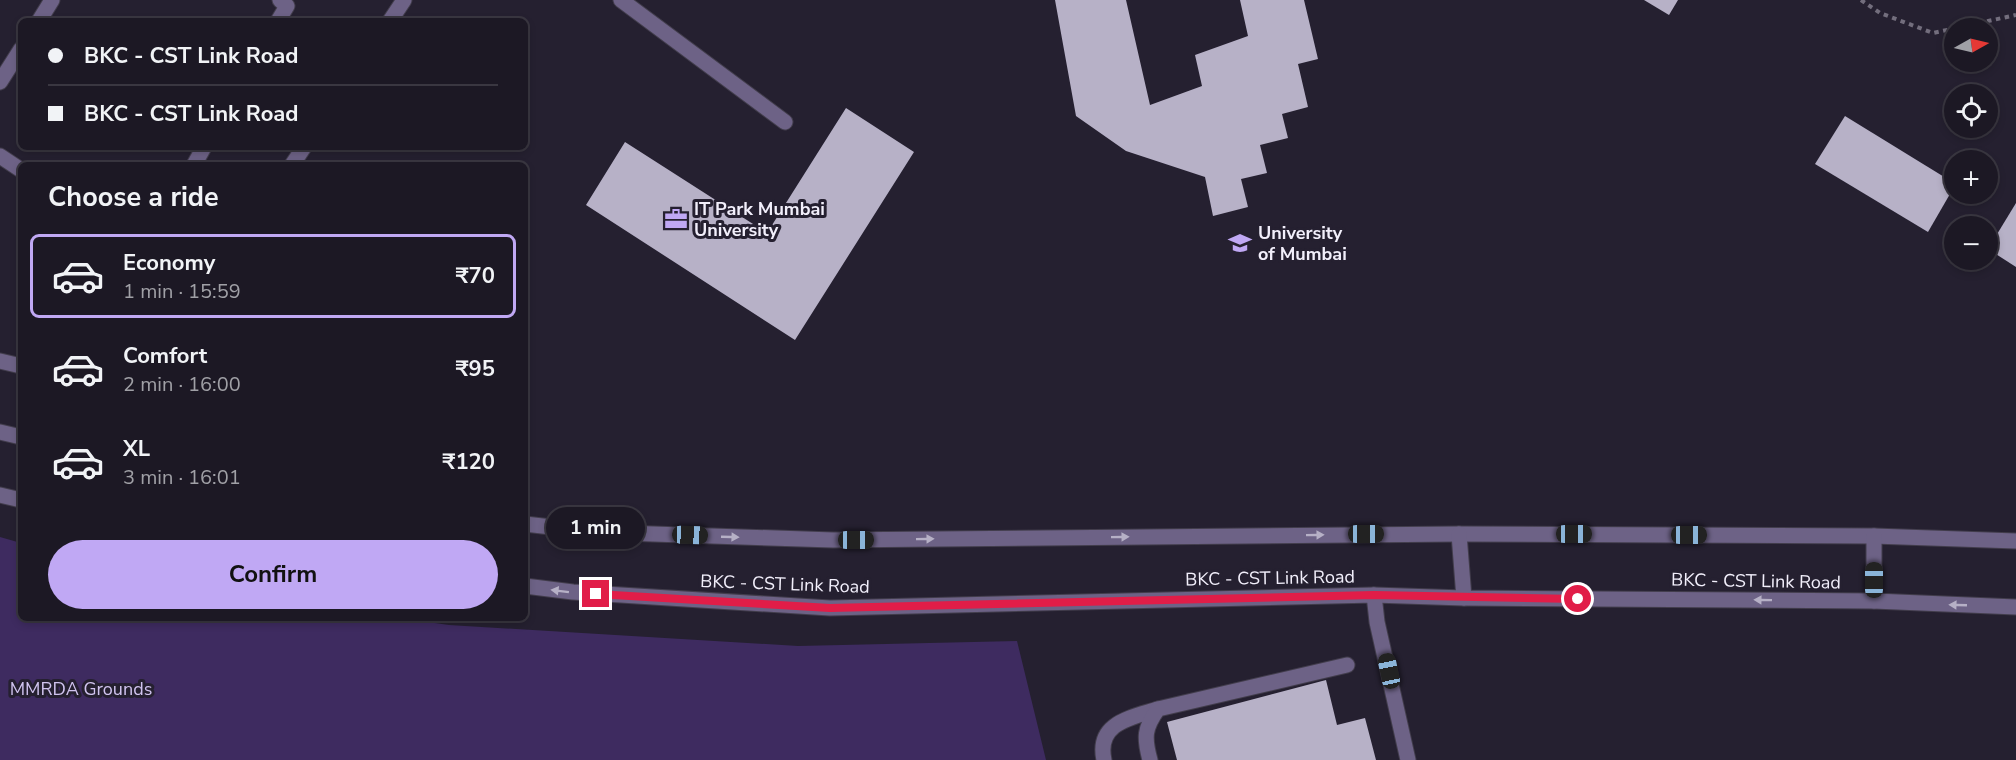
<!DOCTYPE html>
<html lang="en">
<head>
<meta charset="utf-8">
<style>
  :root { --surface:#1c1824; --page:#292531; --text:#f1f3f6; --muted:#a0a0a6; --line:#3a3741; --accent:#c0a8f4 }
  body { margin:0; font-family:"Nunito Sans",sans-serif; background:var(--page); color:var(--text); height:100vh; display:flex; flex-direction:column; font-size:22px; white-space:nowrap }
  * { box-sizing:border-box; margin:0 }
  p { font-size:20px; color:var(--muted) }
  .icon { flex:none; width:33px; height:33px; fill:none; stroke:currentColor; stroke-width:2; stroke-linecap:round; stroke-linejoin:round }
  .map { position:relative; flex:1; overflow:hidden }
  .drawer { position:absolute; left:18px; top:162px; width:510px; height:459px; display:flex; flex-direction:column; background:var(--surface); border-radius:9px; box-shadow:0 3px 9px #0003,0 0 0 2px var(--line) }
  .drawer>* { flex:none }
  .guide { position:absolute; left:18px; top:18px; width:510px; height:132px; border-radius:9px; box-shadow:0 3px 9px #0003,0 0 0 2px var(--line); display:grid; align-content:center; height:132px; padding:0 30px; background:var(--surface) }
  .needle { width:39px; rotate:82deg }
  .buttons { position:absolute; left:1944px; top:18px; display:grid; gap:12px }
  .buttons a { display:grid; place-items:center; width:54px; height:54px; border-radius:50%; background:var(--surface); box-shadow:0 3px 9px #0003,0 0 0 2px var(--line); font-size:30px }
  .end { position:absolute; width:27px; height:27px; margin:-14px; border:8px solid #e11d48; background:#fff; box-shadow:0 0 0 3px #fff }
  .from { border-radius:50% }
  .bubble { position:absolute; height:42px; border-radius:21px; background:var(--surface); box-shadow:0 3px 9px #0003,0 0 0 2px var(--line); font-size:20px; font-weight:700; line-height:42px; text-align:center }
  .car { position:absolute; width:18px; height:36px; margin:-18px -9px; border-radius:8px; box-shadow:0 0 4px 2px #0007; background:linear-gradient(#222 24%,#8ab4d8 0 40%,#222 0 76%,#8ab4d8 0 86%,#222 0) }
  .guide b { display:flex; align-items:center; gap:21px; height:57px; font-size:22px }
  .guide b+b { border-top:2px solid var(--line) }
  .guide i { width:15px; height:15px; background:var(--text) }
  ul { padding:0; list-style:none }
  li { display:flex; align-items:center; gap:18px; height:84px; margin:0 12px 9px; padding:0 18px; border:3px solid transparent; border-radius:9px }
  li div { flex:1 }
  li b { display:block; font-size:22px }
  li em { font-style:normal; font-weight:700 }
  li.active { border-color:var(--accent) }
  li>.icon { width:54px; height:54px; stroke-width:1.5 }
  h2 { padding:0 30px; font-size:27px; line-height:72px }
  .primary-button { display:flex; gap:12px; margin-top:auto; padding:12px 30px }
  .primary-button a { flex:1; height:69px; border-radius:36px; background:var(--accent); color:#111; font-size:24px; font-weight:700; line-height:69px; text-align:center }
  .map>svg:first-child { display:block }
  .green { fill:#3e2b60 }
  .building { fill:#b7b1c7 }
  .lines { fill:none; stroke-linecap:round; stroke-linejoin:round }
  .minor-casing { stroke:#423d4c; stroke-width:17 }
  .path { stroke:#736e7d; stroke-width:4; stroke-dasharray:4.5 4.5; stroke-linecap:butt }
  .minor { stroke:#6d6286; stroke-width:15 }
  .oneway { fill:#b6b0c6 }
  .route { stroke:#e11d48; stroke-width:8 }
  .labels { text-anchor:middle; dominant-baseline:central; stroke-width:6; stroke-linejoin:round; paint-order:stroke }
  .poi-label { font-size:18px; font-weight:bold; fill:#f2effb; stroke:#252030; text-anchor:start }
  .street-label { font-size:18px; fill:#f2effb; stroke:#252030 }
  .park-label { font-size:18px; fill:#d0c3ef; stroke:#252030 }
</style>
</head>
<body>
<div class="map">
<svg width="2016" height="760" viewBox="0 0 2016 760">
  <rect width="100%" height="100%" fill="#252030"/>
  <polygon class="green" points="0,537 21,543 21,618 399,618 449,625 798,646 1017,641 1046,760 0,760"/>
  <g class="building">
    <polygon points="1055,0 1126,0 1150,105 1202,86 1195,55 1248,36 1240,0 1304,0 1318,59 1298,64 1308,107 1282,114 1288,138 1260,145 1267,173 1241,179 1248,207 1213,216 1205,177 1126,151 1076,116"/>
    <polygon points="1644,0 1678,0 1669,15"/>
    <polygon points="846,108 914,152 795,340 586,205 625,142 767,233"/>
    <polygon points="1845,116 1954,183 1954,187 1928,232 1815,164"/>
    <polygon points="2016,203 2016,267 1988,249"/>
    <polygon points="1326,680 1337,725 1365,718 1376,760 1177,760 1167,722"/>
  </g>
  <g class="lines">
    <g class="minor-casing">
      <g id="minor">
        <polyline points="621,0 785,122"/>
        <polyline points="39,21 52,0"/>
        <polyline points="278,21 287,6 280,0"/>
        <polyline points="390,21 404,0"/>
        <polyline points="0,82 21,49"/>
        <polyline points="0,156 21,170"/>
        <polyline points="194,165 204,147"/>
        <polyline points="292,165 304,147"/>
        <polyline points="0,361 21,366"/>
        <polyline points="0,432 21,437"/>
        <polyline points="0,495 21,500"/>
        <polyline points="525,524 594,532 833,540 1459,534 1874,536 2016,541"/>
        <polyline points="1459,534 1464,598"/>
        <polyline points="1874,536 1874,601"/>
        <polyline points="525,586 573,592 830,608 1374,595 1464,598 1874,601 2016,607"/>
        <polyline points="1374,595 1377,622 1408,760"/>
        <path d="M1104,760C1096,723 1130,718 1158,709"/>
        <path d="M1150,760C1144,738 1144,728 1158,709L1347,665"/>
      </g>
    </g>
    <polyline class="path" points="1861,0 1880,13 1933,33 2016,15"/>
    <use href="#minor" class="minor"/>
  </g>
  <defs><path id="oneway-solid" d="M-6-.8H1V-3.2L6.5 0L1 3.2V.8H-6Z" transform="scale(1.5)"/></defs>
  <g class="oneway">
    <use href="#oneway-solid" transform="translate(1315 535) rotate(-1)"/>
    <use href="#oneway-solid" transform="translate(730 537) rotate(2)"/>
    <use href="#oneway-solid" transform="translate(1120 537) rotate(-1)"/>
    <use href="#oneway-solid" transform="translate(925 539) rotate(-1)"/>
    <use href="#oneway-solid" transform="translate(560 591) rotate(-173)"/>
    <use href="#oneway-solid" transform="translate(1763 600) rotate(-179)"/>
    <use href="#oneway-solid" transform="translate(1958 605) rotate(-178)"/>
  </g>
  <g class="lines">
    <polyline class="route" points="596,594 830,608 1374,595 1578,599"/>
  </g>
  <defs>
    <g id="office-bare" transform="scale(1.8)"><path d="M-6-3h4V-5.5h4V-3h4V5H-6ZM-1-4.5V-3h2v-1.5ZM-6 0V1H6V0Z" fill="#c0a8f4" stroke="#252030" stroke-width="2.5" paint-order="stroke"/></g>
    <g id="university-bare" transform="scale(1.8)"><path d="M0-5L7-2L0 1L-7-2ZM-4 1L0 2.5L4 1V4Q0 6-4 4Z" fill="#c0a8f4" stroke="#252030" stroke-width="2.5" paint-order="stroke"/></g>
  </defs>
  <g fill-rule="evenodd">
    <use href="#office-bare" x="676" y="219"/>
    <use href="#university-bare" x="1240" y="243"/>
  </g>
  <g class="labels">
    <g class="poi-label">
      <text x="694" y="209">IT Park Mumbai<tspan x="694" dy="21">University</tspan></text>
      <text x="1258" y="233">University<tspan x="1258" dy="21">of Mumbai</tspan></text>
    </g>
    <g class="street-label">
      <text transform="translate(1270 578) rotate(-1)">BKC - CST Link Road</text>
      <text transform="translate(1756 581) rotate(1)">BKC - CST Link Road</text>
      <text transform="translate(785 584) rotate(2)">BKC - CST Link Road</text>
    </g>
    <g class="park-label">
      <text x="81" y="689">MMRDA Grounds</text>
    </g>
  </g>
</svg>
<div class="buttons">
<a><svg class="needle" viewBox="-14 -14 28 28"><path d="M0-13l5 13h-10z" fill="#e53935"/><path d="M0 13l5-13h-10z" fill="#a0a0a6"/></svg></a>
<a><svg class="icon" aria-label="locate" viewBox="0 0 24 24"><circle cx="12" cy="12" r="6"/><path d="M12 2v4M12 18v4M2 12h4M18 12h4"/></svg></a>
<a>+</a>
<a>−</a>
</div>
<i class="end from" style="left:1578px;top:599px"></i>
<i class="end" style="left:596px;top:594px"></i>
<div class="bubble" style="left:546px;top:507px;width:99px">1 min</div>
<i class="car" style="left:1366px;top:534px;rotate:90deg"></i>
<i class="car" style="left:1574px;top:534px;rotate:90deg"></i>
<i class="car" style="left:690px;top:535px;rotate:92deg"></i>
<i class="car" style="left:1689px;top:535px;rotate:90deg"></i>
<i class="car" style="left:856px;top:540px;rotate:90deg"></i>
<i class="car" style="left:1874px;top:580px;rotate:0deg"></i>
<i class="car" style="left:1389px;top:671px;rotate:348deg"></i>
<div class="guide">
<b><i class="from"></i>BKC - CST Link Road</b>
<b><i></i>BKC - CST Link Road</b>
</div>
<section class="drawer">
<h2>Choose a ride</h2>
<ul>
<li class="active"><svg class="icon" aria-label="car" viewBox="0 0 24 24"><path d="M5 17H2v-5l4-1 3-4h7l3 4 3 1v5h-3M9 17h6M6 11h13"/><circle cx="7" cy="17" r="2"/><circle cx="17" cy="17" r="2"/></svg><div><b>Economy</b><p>1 min · 15:59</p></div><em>₹70</em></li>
<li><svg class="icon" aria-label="car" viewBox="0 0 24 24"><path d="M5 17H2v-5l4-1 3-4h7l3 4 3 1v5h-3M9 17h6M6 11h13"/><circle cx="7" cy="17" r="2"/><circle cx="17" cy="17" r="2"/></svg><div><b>Comfort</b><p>2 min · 16:00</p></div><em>₹95</em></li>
<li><svg class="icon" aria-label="car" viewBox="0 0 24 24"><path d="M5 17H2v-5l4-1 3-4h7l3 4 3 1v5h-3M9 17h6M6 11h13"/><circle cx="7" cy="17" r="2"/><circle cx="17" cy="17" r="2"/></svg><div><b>XL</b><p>3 min · 16:01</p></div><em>₹120</em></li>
</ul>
<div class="primary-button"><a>Confirm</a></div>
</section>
</div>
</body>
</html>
